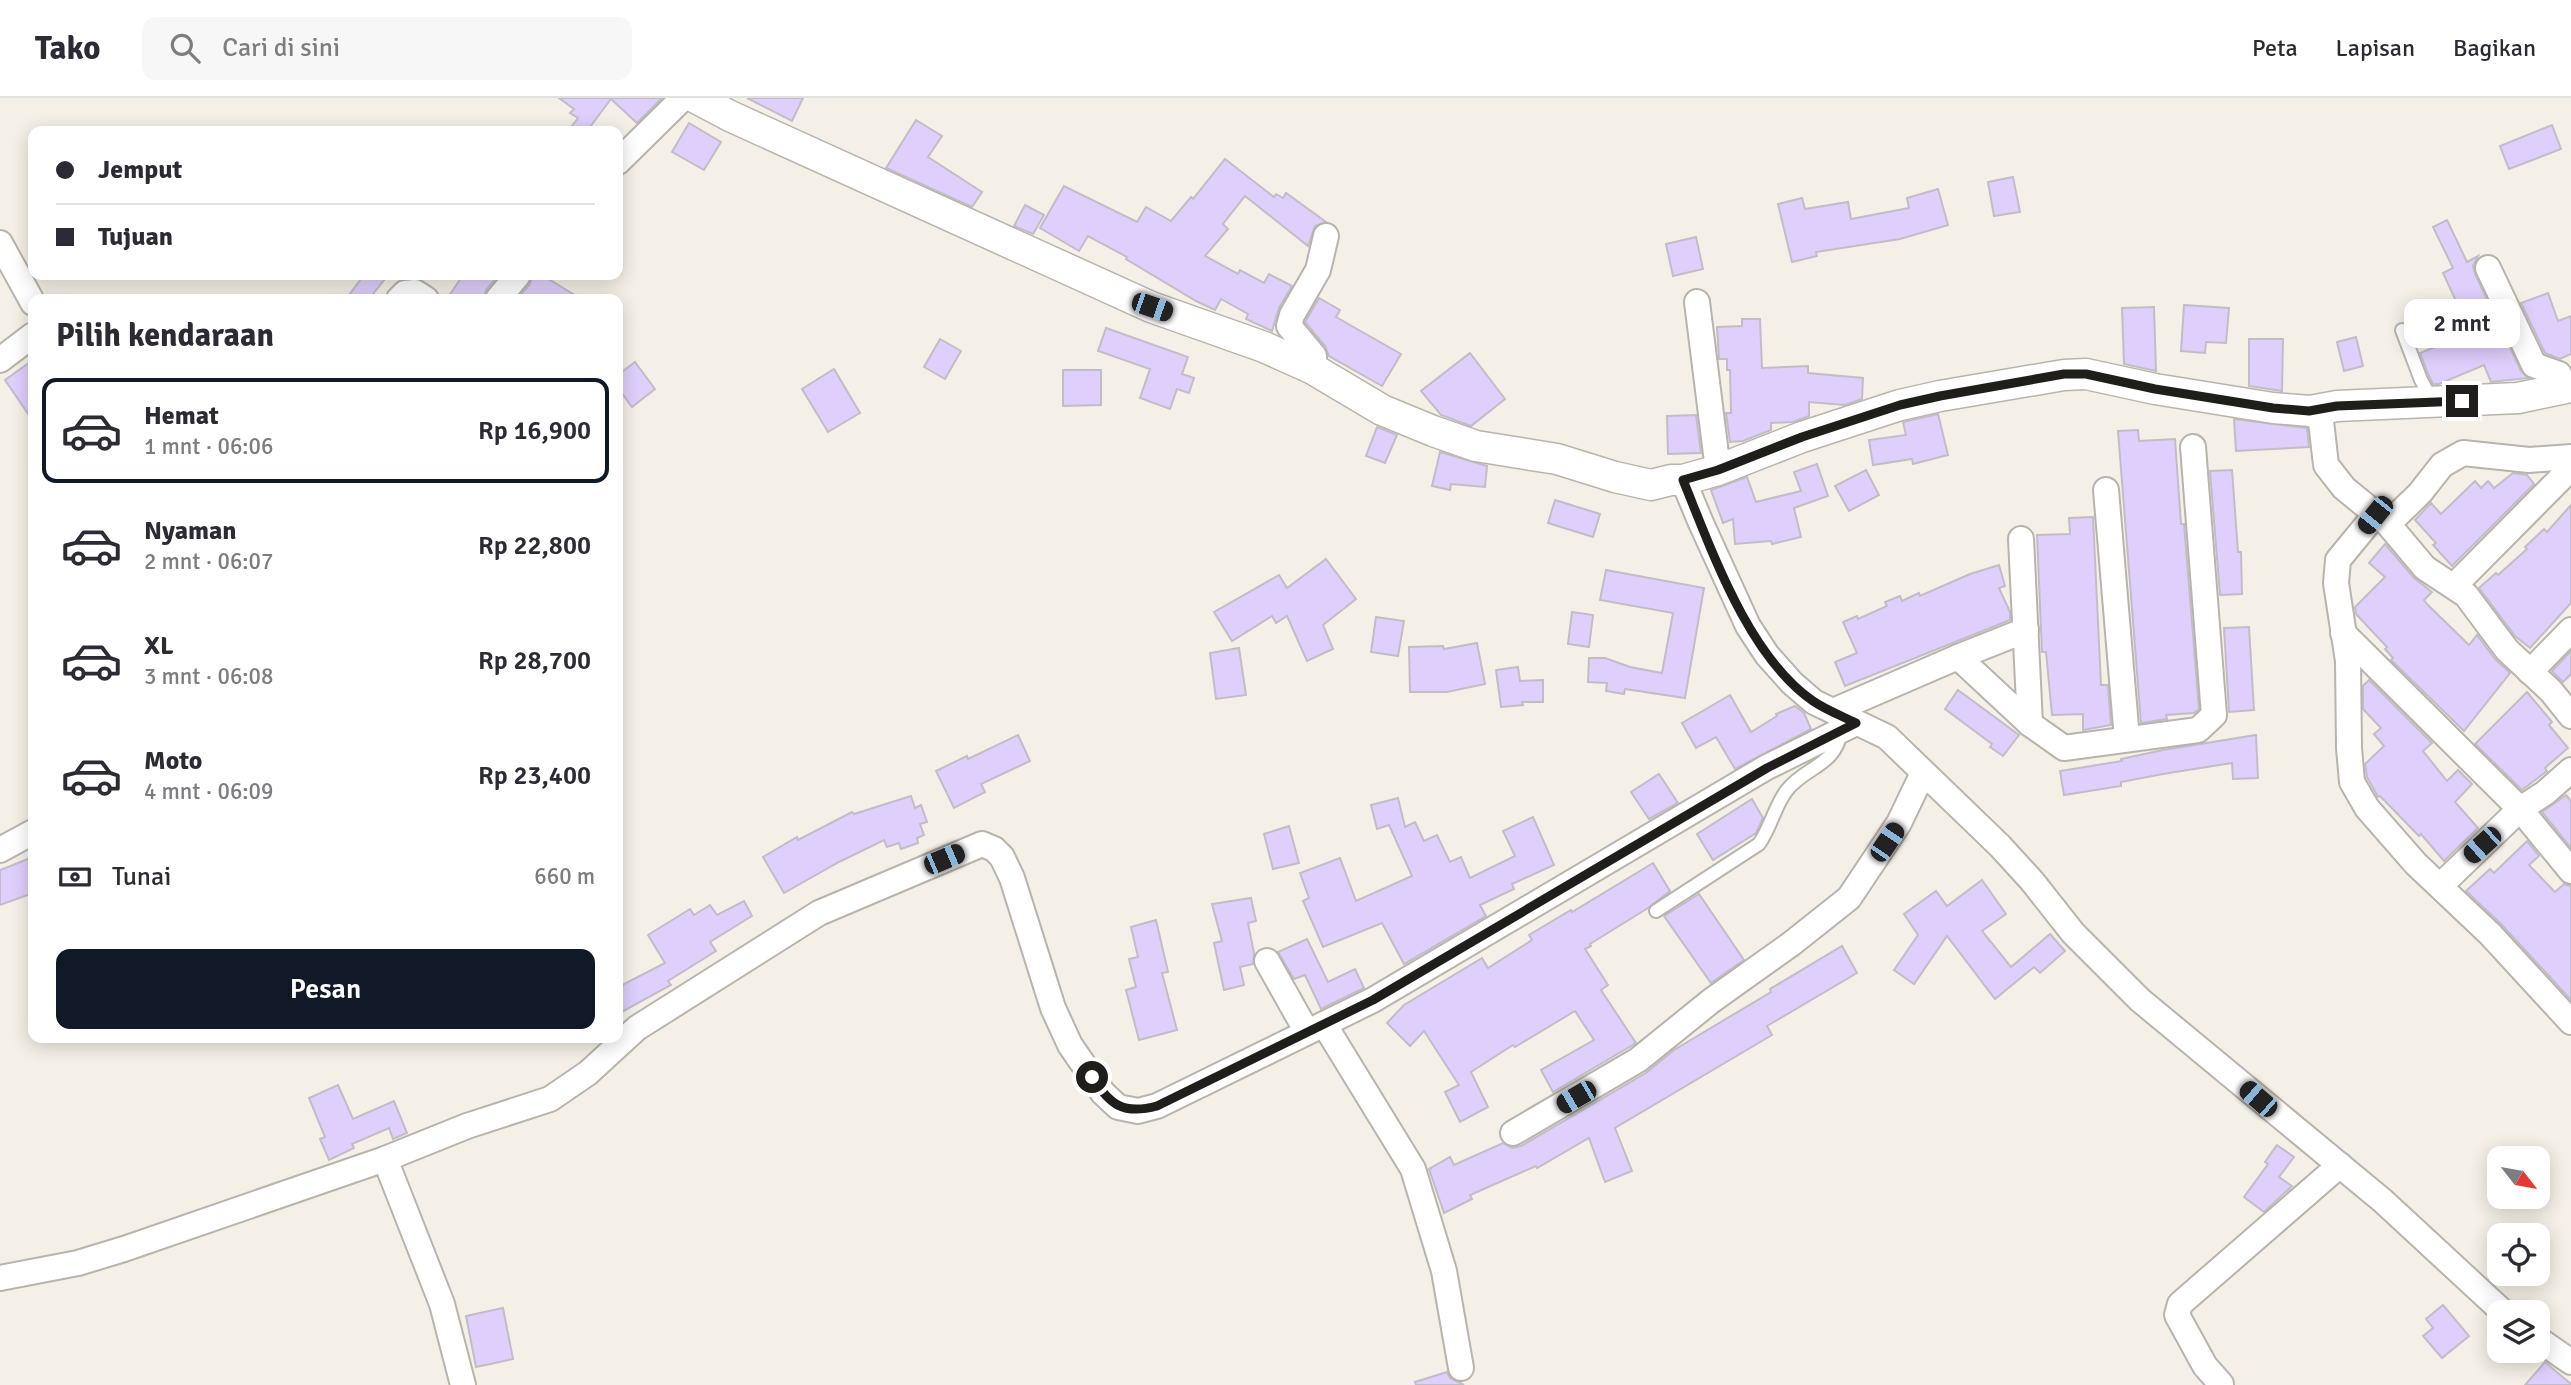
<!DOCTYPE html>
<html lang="id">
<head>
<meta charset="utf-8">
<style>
  :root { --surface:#fff; --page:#f7f7f7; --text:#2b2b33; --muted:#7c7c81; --line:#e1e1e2; --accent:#111827 }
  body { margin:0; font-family:Signika,sans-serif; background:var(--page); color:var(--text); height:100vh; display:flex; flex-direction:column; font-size:26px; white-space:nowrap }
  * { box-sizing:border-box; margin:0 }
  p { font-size:23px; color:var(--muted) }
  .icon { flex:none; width:38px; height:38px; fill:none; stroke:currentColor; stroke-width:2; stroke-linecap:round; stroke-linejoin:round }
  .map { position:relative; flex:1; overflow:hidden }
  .side { position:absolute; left:28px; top:196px; width:595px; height:749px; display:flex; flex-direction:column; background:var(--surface); border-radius:14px; box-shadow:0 4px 18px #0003 }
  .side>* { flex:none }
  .hud { position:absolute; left:28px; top:28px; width:595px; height:154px; border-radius:14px; box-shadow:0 4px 18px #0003; display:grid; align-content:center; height:154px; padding:0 28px; background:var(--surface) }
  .needle { width:46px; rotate:121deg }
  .fabs { position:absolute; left:2487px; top:1048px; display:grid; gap:14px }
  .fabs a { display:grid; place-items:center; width:63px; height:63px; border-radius:14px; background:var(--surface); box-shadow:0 4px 18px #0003; font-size:35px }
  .end { position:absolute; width:32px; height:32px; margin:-16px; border:9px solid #201e1b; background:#fff; box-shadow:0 0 0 4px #fff }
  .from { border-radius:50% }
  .bubble { position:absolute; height:49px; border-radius:14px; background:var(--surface); box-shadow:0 4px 18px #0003; font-size:23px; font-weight:600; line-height:49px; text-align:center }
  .car { position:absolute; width:21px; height:42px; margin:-21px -10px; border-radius:9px; box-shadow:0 0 5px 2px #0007; background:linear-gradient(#222 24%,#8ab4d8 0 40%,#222 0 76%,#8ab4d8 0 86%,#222 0) }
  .hud b { display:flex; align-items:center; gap:24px; height:66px; font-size:26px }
  .hud b+b { border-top:2px solid var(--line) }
  .hud i { width:18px; height:18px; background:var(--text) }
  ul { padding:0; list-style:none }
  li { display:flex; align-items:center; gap:21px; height:105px; margin:0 14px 10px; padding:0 14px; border:4px solid transparent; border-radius:14px }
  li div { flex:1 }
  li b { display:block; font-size:26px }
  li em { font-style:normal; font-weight:600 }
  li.current { border-color:var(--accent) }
  li>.icon { width:63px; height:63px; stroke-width:1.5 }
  h2 { padding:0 28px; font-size:32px; line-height:84px }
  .pay { display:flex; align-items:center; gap:18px; height:77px; padding:0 28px; font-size:26px }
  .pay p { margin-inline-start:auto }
  .primary-button { display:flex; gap:14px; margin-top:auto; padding:14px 28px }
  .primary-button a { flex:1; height:80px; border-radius:14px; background:var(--accent); color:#fff; font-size:28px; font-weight:600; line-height:80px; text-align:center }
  header { display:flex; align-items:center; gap:42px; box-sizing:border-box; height:98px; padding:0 35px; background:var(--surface); border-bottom:2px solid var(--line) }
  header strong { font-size:33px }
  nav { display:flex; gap:38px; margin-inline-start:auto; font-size:24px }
  .search { width:490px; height:63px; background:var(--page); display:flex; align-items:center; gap:18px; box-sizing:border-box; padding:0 24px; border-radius:14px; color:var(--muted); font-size:26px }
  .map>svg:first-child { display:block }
  .building { fill:#dfcffc; stroke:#c1bdc7; stroke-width:2 }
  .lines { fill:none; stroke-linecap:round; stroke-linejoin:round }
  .service-casing { stroke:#b8b4ab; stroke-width:16 }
  .minor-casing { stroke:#b8b4ab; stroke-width:28 }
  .tertiary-casing { stroke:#b8b4ab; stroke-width:33 }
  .service { stroke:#fff; stroke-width:12 }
  .minor { stroke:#fff; stroke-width:24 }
  .tertiary { stroke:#fff; stroke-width:30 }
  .route { stroke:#201e1b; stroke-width:9 }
</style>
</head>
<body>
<header>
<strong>Tako</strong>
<div class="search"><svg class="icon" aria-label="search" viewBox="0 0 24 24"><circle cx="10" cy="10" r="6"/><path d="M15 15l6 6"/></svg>Cari di sini</div>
<nav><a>Peta</a><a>Lapisan</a><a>Bagikan</a></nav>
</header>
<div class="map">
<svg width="2571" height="1287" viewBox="0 0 2571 1287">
  <rect width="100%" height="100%" fill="#f5f0e7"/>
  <g class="building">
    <polygon points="559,0 662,0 637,25 611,1 587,33 568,33 578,20 570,15 574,11"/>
    <polygon points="747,0 803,0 792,23"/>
    <polygon points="916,22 942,38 928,59 982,94 972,109 886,70"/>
    <polygon points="689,25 721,44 704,72 672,54"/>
    <polygon points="2552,27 2561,51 2509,71 2500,48"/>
    <polygon points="1225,61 1274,99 1276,96 1283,100 1286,95 1326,124 1315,128 1308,148 1245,98 1223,126 1228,131 1205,158 1238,176 1240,172 1264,185 1269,176 1292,188 1279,210 1272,233 1246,221 1248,216 1221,201 1215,212 1196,203 1126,161 1127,159 1088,138 1079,153 1040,130 1064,88 1137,124 1146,109 1171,123 1191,99 1193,101"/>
    <polygon points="2013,79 2020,114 1994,118 1988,84"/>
    <polygon points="1938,91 1948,127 1900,141 1816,154 1817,158 1792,164 1778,106 1802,100 1805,111 1848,104 1851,121 1909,110 1907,100"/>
    <polygon points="1025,107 1044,117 1033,136 1014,128"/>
    <polygon points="2447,122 2467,164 2478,158 2473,168 2475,176 2521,273 2528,280 2491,284 2484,267 2439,286 2433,286 2429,278 2420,255 2465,237 2458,220 2463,218 2443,175 2453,170 2433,129"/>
    <polygon points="1696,139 1703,171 1673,178 1666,146"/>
    <polygon points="364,177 388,177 369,201 346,201"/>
    <polygon points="463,177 499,177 486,192 484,201 447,201"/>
    <polygon points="532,177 542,177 581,201 517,201 530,186"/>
    <polygon points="2548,195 2558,223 2571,218 2571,256 2560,261 2545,255 2521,205"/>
    <polygon points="1319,200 1340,212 1336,219 1401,256 1382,288 1329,258 1325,248 1305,224"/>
    <polygon points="2184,207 2229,210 2226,245 2206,244 2205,255 2181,253"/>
    <polygon points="2154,209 2156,273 2124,266 2122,210"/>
    <polygon points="1742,221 1760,221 1762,270 1808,268 1808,275 1863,280 1862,301 1845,307 1809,304 1809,318 1793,324 1771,325 1771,332 1743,343 1730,344 1726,315 1731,315 1730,272 1727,272 1727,261 1719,261 1717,229 1742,228"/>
    <polygon points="1106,230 1188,259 1182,276 1194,280 1189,295 1177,291 1170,311 1140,300 1150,271 1098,253"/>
    <polygon points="2356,239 2363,268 2344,273 2337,244"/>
    <polygon points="940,241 961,253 945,281 924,269"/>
    <polygon points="2249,241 2283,241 2282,293 2249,288"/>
    <polygon points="1470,255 1505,301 1471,328 1441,317 1421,293"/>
    <polygon points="33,262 33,323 5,282"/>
    <polygon points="635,264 655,291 632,309 618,290 618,277"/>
    <polygon points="834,271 860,315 828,334 802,291"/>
    <polygon points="1063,272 1101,272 1101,307 1063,308"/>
    <polygon points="1938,316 1948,357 1913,366 1912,361 1873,367 1869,342 1906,337 1903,324"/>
    <polygon points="1696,317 1701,355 1668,356 1667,318"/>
    <polygon points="2234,321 2307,330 2309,349 2236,353"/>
    <polygon points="1377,329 1397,337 1385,365 1366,358"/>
    <polygon points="2138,332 2139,343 2175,341 2181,426 2184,426 2199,611 2194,615 2166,617 2167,621 2141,625 2118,333"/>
    <polygon points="1440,354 1487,368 1485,389 1451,386 1450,392 1432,388"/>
    <polygon points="1817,366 1828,398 1794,410 1801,439 1772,446 1771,443 1735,446 1733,421 1723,425 1711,392 1747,379 1756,404 1801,393 1794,374"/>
    <polygon points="1866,372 1879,397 1849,413 1835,388"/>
    <polygon points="2232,372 2238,454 2241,454 2242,496 2220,497 2210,373"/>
    <polygon points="2513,375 2527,377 2534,386 2452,468 2433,447 2436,445 2415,422 2431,405 2441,416 2475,383 2481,390 2488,383 2494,390"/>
    <polygon points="1555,402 1600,416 1593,439 1548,425"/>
    <polygon points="2571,407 2571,505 2530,550 2515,538 2479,490 2496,475 2498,477 2527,451 2525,449 2544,431 2547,434"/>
    <polygon points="2093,419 2101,587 2108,587 2111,627 2083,632 2083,616 2052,617 2046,554 2042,554 2037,437 2070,436 2069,420"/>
    <polygon points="2385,446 2414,480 2432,494 2424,502 2428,507 2469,547 2477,537 2495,561 2510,575 2464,633 2391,562 2393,560 2385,551 2387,549 2356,516 2355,509 2385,479 2369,465"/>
    <polygon points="1326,461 1356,501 1323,527 1333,551 1307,563 1287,518 1276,525 1272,518 1232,543 1214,514 1279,477 1287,490"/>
    <polygon points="1999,467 2005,488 1999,490 2010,514 2010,522 1845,588 1835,564 1857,555 1843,524 1857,518 1858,521 1887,508 1885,504 1900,498 1902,503 1919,495 1920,498 1970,476"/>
    <polygon points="1606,472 1704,490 1685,600 1625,591 1624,596 1606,593 1607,585 1588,584 1589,560 1605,560 1630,569 1662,575 1673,515 1600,502"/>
    <polygon points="1572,514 1593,517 1589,549 1568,546"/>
    <polygon points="1376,519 1404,523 1398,558 1371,554"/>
    <polygon points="2249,529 2254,612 2229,614 2224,530"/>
    <polygon points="1477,545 1485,586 1447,594 1410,594 1409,549 1443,548 1444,551"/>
    <polygon points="1239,550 1246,597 1216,601 1210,555"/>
    <polygon points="2571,553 2571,576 2563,584 2552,573"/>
    <polygon points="1518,569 1520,583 1543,582 1543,604 1522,604 1523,607 1501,609 1496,572"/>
    <polygon points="2369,582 2432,645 2423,653 2447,683 2458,672 2472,686 2455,704 2478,730 2444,763 2421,736 2419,738 2380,698 2378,699 2367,679 2365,666 2384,648 2374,636 2381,630 2363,611 2363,588"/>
    <polygon points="1958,592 2019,637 2003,658 1990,649 1992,646 1945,611"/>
    <polygon points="2527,594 2552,624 2549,627 2568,650 2545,670 2547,673 2522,692 2475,646"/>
    <polygon points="1730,597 1751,634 1777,618 1776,616 1795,608 1804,615 1811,631 1735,671 1716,639 1696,650 1682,625"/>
    <polygon points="1018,637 1030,663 981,686 985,694 954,710 936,673 967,658 968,661"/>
    <polygon points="2256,637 2258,680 2233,681 2232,665 2163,676 2121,684 2121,688 2064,697 2060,673 2122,663 2121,661 2163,652"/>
    <polygon points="1659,676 1678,705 1649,721 1631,694"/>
    <polygon points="2566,697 2571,703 2571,750 2542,714"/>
    <polygon points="911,698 915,710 921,707 927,724 920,726 924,737 917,740 918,745 901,751 899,745 887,749 884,742 839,764 784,795 763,759 797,739 798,742 852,714 854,716"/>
    <polygon points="1398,700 1405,729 1415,724 1424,743 1437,737 1450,764 1461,759 1470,780 1515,758 1503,733 1533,719 1554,767 1512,786 1514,791 1480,807 1486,818 1404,866 1382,825 1323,849 1303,803 1309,800 1300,775 1340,760 1356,803 1412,778 1389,727 1377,731 1371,707"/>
    <polygon points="1752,701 1763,720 1756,735 1713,762 1697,736"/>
    <polygon points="1289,728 1299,765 1273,771 1264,736"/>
    <polygon points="2527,743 2539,758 2529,767 2555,794 2564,786 2571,788 2571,902 2501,826 2466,793 2490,771 2494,775"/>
    <polygon points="33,759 33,795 0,807 0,772"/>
    <polygon points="1653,765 1670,793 1648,810 1590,846 1591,848 1585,851 1608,887 1601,892 1636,945 1553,994 1541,972 1594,942 1575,913 1515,949 1513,947 1471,974 1488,1009 1460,1024 1445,994 1459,987 1424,933 1410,948 1387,925 1404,907 1482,860 1488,870 1532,842 1529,837 1571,812 1572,814"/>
    <polygon points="1982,782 2006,816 1982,833 2011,869 2050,836 2065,853 2040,875 2034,869 1995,901 1947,838 1914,886 1894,872 1918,837 1904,816 1936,793 1947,808"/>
    <polygon points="1699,796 1744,862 1711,885 1664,818"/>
    <polygon points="1251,800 1256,823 1248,825 1254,855 1253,866 1240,869 1244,887 1224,892 1214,845 1222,843 1212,806"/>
    <polygon points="744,803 752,818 710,844 716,853 668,883 671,887 618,916 618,892 624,886 665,865 648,837 690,811 694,817 710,807 717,817"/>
    <polygon points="1156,822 1168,874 1162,875 1177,932 1139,942 1126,892 1136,889 1129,861 1138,859 1131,829"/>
    <polygon points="1307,841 1328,884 1355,871 1364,890 1321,911 1305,877 1294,881 1278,854"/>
    <polygon points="1842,848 1857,875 1767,928 1772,937 1615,1030 1632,1073 1605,1084 1589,1040 1537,1070 1536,1068 1470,1097 1472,1101 1444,1115 1429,1071 1450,1059 1454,1067 1503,1045 1512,1050 1521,1048 1646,975 1674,952 1771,894 1770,891"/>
    <polygon points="338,987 353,1021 394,1003 407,1035 393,1041 389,1030 352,1046 354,1050 329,1062 320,1041 325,1039 309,1000"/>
    <polygon points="2277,1047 2294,1059 2279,1079 2292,1088 2264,1114 2244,1099 2268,1066 2265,1064"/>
    <polygon points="2443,1207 2469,1238 2442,1260 2423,1238 2433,1230 2426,1221"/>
    <polygon points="503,1210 513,1261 476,1269 466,1218"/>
    <polygon points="2545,1264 2571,1286 2571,1287 2525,1287"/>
    <polygon points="1447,1274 1450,1280 1464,1287 1416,1287 1415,1284"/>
  </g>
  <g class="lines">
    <g class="service-casing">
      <g id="service">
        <polyline points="2402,232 2421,282 2432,302"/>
        <path d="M1656,813L1759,746C1771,729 1775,707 1787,692C1806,668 1836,668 1841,633"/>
      </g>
    </g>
    <g class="minor-casing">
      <g id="minor">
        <polyline points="618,64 683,0"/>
        <polyline points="0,145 33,205"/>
        <polyline points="2488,170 2534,267 2559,276 2566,290"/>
        <polyline points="399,201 405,195 415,194 426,201"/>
        <polyline points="498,201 518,177"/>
        <polyline points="1697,204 1718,372"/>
        <polyline points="0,262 33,237"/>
        <polyline points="1313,271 1314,258 1289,228 1292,217 1318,172 1326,138"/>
        <polyline points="2310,313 2321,323 2326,367 2344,390 2388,426 2425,470 2466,497 2507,552 2551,593 2571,618"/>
        <polyline points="1683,382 1701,425 1748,528 1767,557 1792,585 1814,604 1887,639 2000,748 2032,783 2073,835 2140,902 2383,1103 2503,1214"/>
        <polyline points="2106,392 2127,641"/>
        <polyline points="2375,417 2338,462 2336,485 2348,563 2349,650 2352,684 2367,710 2416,766 2490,836 2571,924"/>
        <polyline points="2388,426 2420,395 2442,367 2463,355 2529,362 2571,359"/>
        <polyline points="2021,441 2030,626"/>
        <polyline points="2454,488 2571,370"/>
        <polyline points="2343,535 2520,711 2571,773"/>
        <polyline points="1958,559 2026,532"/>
        <polyline points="2530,574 2571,532"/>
        <polyline points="1833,613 1958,559 2030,626 2064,650 2198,632 2214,617 2193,349"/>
        <polyline points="0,752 33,734"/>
        <polyline points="2440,788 2520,711 2545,695 2571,672"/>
        <polyline points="1267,863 1307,934"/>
        <polyline points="1324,926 1413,1071 1444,1173 1461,1270"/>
        <polyline points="1513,1035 1638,962 1711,903 1791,846 1849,800 1899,725 1923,675"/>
        <polyline points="385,1061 442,1206 463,1287"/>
        <polyline points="0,1180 78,1165 124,1151 385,1061 467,1028 550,1001 588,975 637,930 819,815 982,746 994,751 1002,759 1012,780 1053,910 1070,947 1103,995 1118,1009 1138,1013 1157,1008 1373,902 1767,669 1856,625"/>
        <polyline points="2538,1241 2571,1264"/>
        <polyline points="2221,1286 2205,1268 2177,1217 2180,1206 2340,1067"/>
      </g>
    </g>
    <g class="tertiary-casing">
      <polyline id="tertiary" points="696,0 730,18 1151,209 1264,249 1313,271 1382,312 1433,333 1476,348 1557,361 1615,379 1651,387 1671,382 1683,382 1718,372 1802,339 1900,307 1940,298 2064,277 2086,276 2155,291 2273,310 2310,313 2337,308 2518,300 2571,289"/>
    </g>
    <use href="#service" class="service"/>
    <use href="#minor" class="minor"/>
    <use href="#tertiary" class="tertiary"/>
  </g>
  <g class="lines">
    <path class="route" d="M1092,979C1110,1007 1123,1017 1157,1008L1373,902L1767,670L1856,625C1842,618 1826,612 1813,603C1748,558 1712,453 1683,382L1718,372L1802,339L1900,307L1940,298L2064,276H2086L2155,291L2273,310L2309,313L2337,308L2462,303"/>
  </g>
</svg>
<div class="fabs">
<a><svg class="needle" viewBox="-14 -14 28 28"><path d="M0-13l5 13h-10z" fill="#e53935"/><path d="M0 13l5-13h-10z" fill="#7c7c81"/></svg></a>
<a><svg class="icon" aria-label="locate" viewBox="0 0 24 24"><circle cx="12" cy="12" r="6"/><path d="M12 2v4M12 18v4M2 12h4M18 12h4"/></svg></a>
<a><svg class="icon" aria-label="layers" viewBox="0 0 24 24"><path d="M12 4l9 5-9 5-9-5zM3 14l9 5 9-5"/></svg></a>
</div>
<i class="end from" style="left:1092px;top:979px"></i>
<i class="end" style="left:2462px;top:303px"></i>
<div class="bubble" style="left:2404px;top:201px;width:116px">2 mnt</div>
<i class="car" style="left:1152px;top:209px;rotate:109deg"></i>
<i class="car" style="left:2375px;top:417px;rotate:219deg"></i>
<i class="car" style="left:1887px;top:744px;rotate:34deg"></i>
<i class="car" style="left:2482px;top:747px;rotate:228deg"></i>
<i class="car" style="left:944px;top:761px;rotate:67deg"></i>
<i class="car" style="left:1576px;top:999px;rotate:240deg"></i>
<i class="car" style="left:2258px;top:1001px;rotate:311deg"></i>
<div class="hud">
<b><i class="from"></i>Jemput</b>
<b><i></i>Tujuan</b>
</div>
<section class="side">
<h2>Pilih kendaraan</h2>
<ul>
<li class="current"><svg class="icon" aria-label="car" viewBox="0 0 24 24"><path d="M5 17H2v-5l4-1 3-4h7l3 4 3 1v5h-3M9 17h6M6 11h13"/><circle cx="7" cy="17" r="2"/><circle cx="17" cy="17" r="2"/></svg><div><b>Hemat</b><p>1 mnt · 06:06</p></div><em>Rp 16,900</em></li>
<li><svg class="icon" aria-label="car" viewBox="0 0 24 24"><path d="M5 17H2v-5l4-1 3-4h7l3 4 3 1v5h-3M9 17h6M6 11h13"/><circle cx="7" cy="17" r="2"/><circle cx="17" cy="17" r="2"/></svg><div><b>Nyaman</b><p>2 mnt · 06:07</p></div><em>Rp 22,800</em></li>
<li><svg class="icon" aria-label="car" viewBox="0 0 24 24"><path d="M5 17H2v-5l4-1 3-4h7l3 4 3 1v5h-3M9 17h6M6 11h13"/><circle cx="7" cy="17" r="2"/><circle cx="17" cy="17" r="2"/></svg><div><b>XL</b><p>3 mnt · 06:08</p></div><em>Rp 28,700</em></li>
<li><svg class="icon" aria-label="car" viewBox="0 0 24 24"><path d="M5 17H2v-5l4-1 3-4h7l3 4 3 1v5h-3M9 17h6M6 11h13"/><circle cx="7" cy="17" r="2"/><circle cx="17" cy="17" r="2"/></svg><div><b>Moto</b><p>4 mnt · 06:09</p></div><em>Rp 23,400</em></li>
</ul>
<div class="pay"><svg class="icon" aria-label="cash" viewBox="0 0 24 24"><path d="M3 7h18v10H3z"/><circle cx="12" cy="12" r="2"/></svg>Tunai<p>660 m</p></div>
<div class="primary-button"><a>Pesan</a></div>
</section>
</div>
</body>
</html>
